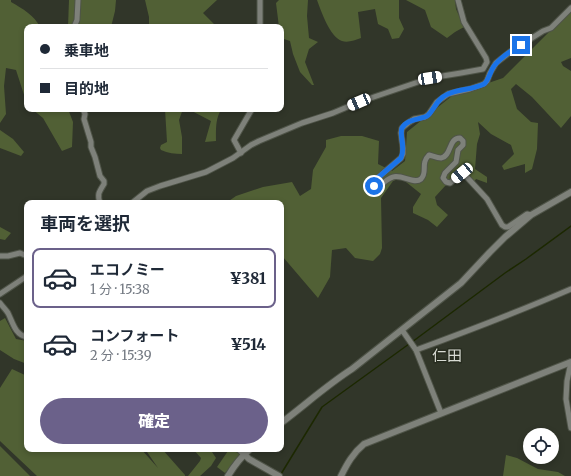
<!DOCTYPE html>
<html lang="ja">
<head>
<meta charset="utf-8">
<style>
  :root { --surface:#fff; --page:#f6f6f7; --text:#1f2937; --muted:#747a83; --line:#e0e1e3; --accent:#6b618a }
  body { margin:0; font-family:Merriweather,"Noto Sans JP",serif; background:var(--page); color:var(--text); height:100vh; display:flex; flex-direction:column; font-size:15px; white-space:nowrap }
  * { box-sizing:border-box; margin:0 }
  p { font-size:13px; color:var(--muted) }
  .icon { flex:none; width:22px; height:22px; fill:none; stroke:currentColor; stroke-width:2; stroke-linecap:round; stroke-linejoin:round }
  .map { position:relative; flex:1; overflow:hidden }
  .sheet { position:absolute; left:24px; top:200px; width:260px; height:252px; display:flex; flex-direction:column; background:var(--surface); border-radius:8px; box-shadow:0 2px 6px #0003 }
  .sheet>* { flex:none }
  .banner { position:absolute; left:24px; top:24px; width:260px; height:88px; border-radius:8px; box-shadow:0 2px 6px #0003; display:grid; align-content:center; height:88px; padding:0 16px; background:var(--surface) }
  .fabs { position:absolute; left:523px; top:428px; display:grid; gap:8px }
  .fabs a { display:grid; place-items:center; width:36px; height:36px; border-radius:50%; background:var(--surface); box-shadow:0 2px 6px #0003; font-size:20px }
  .end { position:absolute; width:18px; height:18px; margin:-9px; border:5px solid #1a73e8; background:#fff; box-shadow:0 0 0 2px #fff }
  .from { border-radius:50% }
  .car { position:absolute; width:12px; height:24px; margin:-12px -6px; border-radius:5px; box-shadow:0 0 3px 1px #0007; background:linear-gradient(#fff 24%,#345 0 40%,#fff 0 76%,#345 0 86%,#fff 0) }
  .banner b { display:flex; align-items:center; gap:14px; height:38px; font-size:15px }
  .banner b+b { border-top:1px solid var(--line) }
  .banner i { width:10px; height:10px; background:var(--text) }
  ul { padding:0; list-style:none }
  li { display:flex; align-items:center; gap:12px; height:60px; margin:0 8px 6px; padding:0 8px; border:2px solid transparent; border-radius:8px }
  li div { flex:1 }
  li b { display:block; font-size:15px }
  li em { font-style:normal; font-weight:800 }
  li.current { border-color:var(--accent) }
  li>.icon { width:36px; height:36px; stroke-width:1.5 }
  h2 { padding:0 16px; font-size:18px; line-height:48px }
  .button { display:flex; gap:8px; margin-top:auto; padding:8px 16px }
  .button a { flex:1; height:46px; border-radius:24px; background:var(--accent); color:#fff; font-size:16px; font-weight:800; line-height:46px; text-align:center }
  .map>svg:first-child { display:block }
  .green { fill:#516035 }
  .lines { fill:none; stroke-linecap:round; stroke-linejoin:round }
  .stream { stroke:#1c2801; stroke-width:1.5 }
  .minor-casing { stroke:#4f5448; stroke-width:7 }
  .tertiary-casing { stroke:#4f5448; stroke-width:8 }
  .minor { stroke:#7e817a; stroke-width:5 }
  .tertiary { stroke:#7e817a; stroke-width:6 }
  .route { stroke:#1a73e8; stroke-width:5 }
  .labels { text-anchor:middle; dominant-baseline:central; stroke-width:3; stroke-linejoin:round; paint-order:stroke }
  .quarter-label { font-size:15px; fill:#d8dbd3; stroke:#272c1f }
</style>
</head>
<body>
<div class="map">
<svg width="571" height="476" viewBox="0 0 571 476">
  <rect width="100%" height="100%" fill="#313629"/>
  <g class="green">
    <path d="M0,0H11V2C23,9 34,15 40,27H27V104L16,70L6,68L4,86L6,114L0,123Z"/>
    <polygon points="69,0 116,0 115,11 111,27 68,27"/>
    <polygon points="145,0 217,0 203,13 217,27 149,27 149,17"/>
    <polygon points="279,0 308,0 307,16 309,38 318,42 309,49 305,62 314,85 312,85 300,72 293,54 290,41 281,38 281,27 279,27 276,3"/>
    <path d="M317,0H399V18L404,29L399,38L392,39L388,29L378,24L375,9L358,12L361,38C355,40 348,43 342,41C330,37 321,11 317,0Z"/>
    <polygon points="406,0 455,0 456,9 464,27 455,32 447,38 431,27 425,10"/>
    <polygon points="571,12 571,58 561,62 563,66 571,71 571,116 561,128 532,97 516,84 511,89 517,109 531,122 538,123 537,149 532,169 525,173 525,164 504,170 502,166 514,154 511,145 491,134 478,122 480,134 477,144 475,169 487,177 487,183 476,179 474,182 463,170 456,174 435,197 437,205 448,215 437,227 428,220 413,213 413,207 421,194 401,178 393,181 381,198 382,248 380,254 373,261 355,258 346,248 332,250 330,277 318,298 283,257 281,257 281,203 226,203 236,196 263,187 292,182 300,196 311,189 313,170 326,147 326,140 341,136 362,136 379,141 378,164 392,171 405,161 407,132 453,95 503,78 556,25"/>
    <polygon points="32,109 68,109 73,122 72,147 62,151 43,118"/>
    <path d="M165,109H183L179,120L182,137V154C175,154 168,153 161,150L160,148L161,145L167,142Z"/>
    <path d="M188,109H222C215,117 216,131 216,141L205,142L211,121Z"/>
    <polygon points="0,130 13,139 24,152 21,156 0,148"/>
    <polygon points="0,227 11,233 5,240 0,239"/>
    <polygon points="5,318 16,339 27,341 27,364 14,359 0,350 0,321"/>
    <polygon points="12,369 27,376 27,449 141,449 158,468 145,449 162,449 185,475 185,476 37,476 0,441 0,388"/>
    <polygon points="0,446 30,476 0,476"/>
    <polygon points="193,449 209,449 212,452 216,458 211,466 200,476 188,476 200,461 201,458"/>
    <polygon points="233,450 241,455 225,473 217,467 228,451"/>
    <polygon points="506,455 517,458 538,469 558,472 565,476 503,476"/>
  </g>
  <g class="lines">
    <g class="stream">
      <polyline points="412,342 505,273 526,259 571,226"/>
      <polyline points="281,474 322,407 409,344"/>
    </g>
    <g class="minor-casing">
      <g id="minor">
        <polyline points="260,0 260,27"/>
        <polyline points="74,27 77,20 78,0"/>
        <path d="M83,109L85,114L84,119L91,142V147L95,157L100,176L104,181V184C99,192 97,194 100,203"/>
        <polyline points="241,153 234,140 252,109"/>
        <polyline points="132,203 147,191 160,186 206,172 233,158 251,145 259,141 302,123 333,113 359,102 430,78 461,73 483,69 487,62 486,58 464,22 458,0"/>
        <path d="M531,215L527,214L508,227H505L502,225L487,199L464,174L462,173L450,183L446,182L443,178L445,173L456,162L458,150L463,145V141L460,138C448,138 452,156 441,158C437,158 433,156 429,155C420,164 428,172 421,179C414,185 402,174 393,177C388,178 382,184 378,188H375L374,186V181L401,158L403,154V148L401,133L402,128L408,123L414,119L425,117L429,114L437,102L448,94L470,89L484,84L487,81L490,73L496,63L510,52L543,31L551,28L571,8"/>
        <polyline points="0,256 8,256 20,253 27,256"/>
        <polyline points="0,294 27,276"/>
        <path d="M0,303C3,307 6,310 8,313C13,323 15,335 27,337"/>
        <polyline points="402,330 416,350 441,413"/>
        <path d="M416,350C468,331 520,311 571,289"/>
        <polyline points="571,362 567,381 566,399 571,428"/>
      </g>
    </g>
    <g class="tertiary-casing">
      <g id="tertiary">
        <path d="M281,423C305,405 327,385 352,369L461,283L490,252L505,237L531,215L571,192"/>
        <polyline points="239,449 249,459 279,476"/>
        <path d="M228,476C234,466 241,457 250,449"/>
        <path d="M341,476C347,464 353,453 364,444L571,362"/>
      </g>
    </g>
    <use href="#minor" class="minor"/>
    <use href="#tertiary" class="tertiary"/>
  </g>
  <g class="lines">
    <path class="route" d="M374,186V181L401,158C406,147 399,135 402,128C407,119 419,120 427,116C434,111 436,99 448,94C459,89 472,90 484,84C488,82 491,70 494,66C501,57 512,50 521,45"/>
  </g>
  <g class="labels">
    <g class="quarter-label">
      <text x="447" y="355">仁田</text>
    </g>
  </g>
</svg>
<div class="fabs">
<a><svg class="icon" aria-label="locate" viewBox="0 0 24 24"><circle cx="12" cy="12" r="6"/><path d="M12 2v4M12 18v4M2 12h4M18 12h4"/></svg></a>
</div>
<i class="end from" style="left:374px;top:186px"></i>
<i class="end" style="left:521px;top:45px"></i>
<i class="car" style="left:430px;top:78px;rotate:81deg"></i>
<i class="car" style="left:359px;top:102px;rotate:247deg"></i>
<i class="car" style="left:462px;top:173px;rotate:230deg"></i>
<div class="banner">
<b><i class="from"></i>乗車地</b>
<b><i></i>目的地</b>
</div>
<section class="sheet">
<h2>車両を選択</h2>
<ul>
<li class="current"><svg class="icon" aria-label="car" viewBox="0 0 24 24"><path d="M5 17H2v-5l4-1 3-4h7l3 4 3 1v5h-3M9 17h6M6 11h13"/><circle cx="7" cy="17" r="2"/><circle cx="17" cy="17" r="2"/></svg><div><b>エコノミー</b><p>1 分 · 15:38</p></div><em>¥381</em></li>
<li><svg class="icon" aria-label="car" viewBox="0 0 24 24"><path d="M5 17H2v-5l4-1 3-4h7l3 4 3 1v5h-3M9 17h6M6 11h13"/><circle cx="7" cy="17" r="2"/><circle cx="17" cy="17" r="2"/></svg><div><b>コンフォート</b><p>2 分 · 15:39</p></div><em>¥514</em></li>
</ul>
<div class="button"><a>確定</a></div>
</section>
</div>
</body>
</html>
